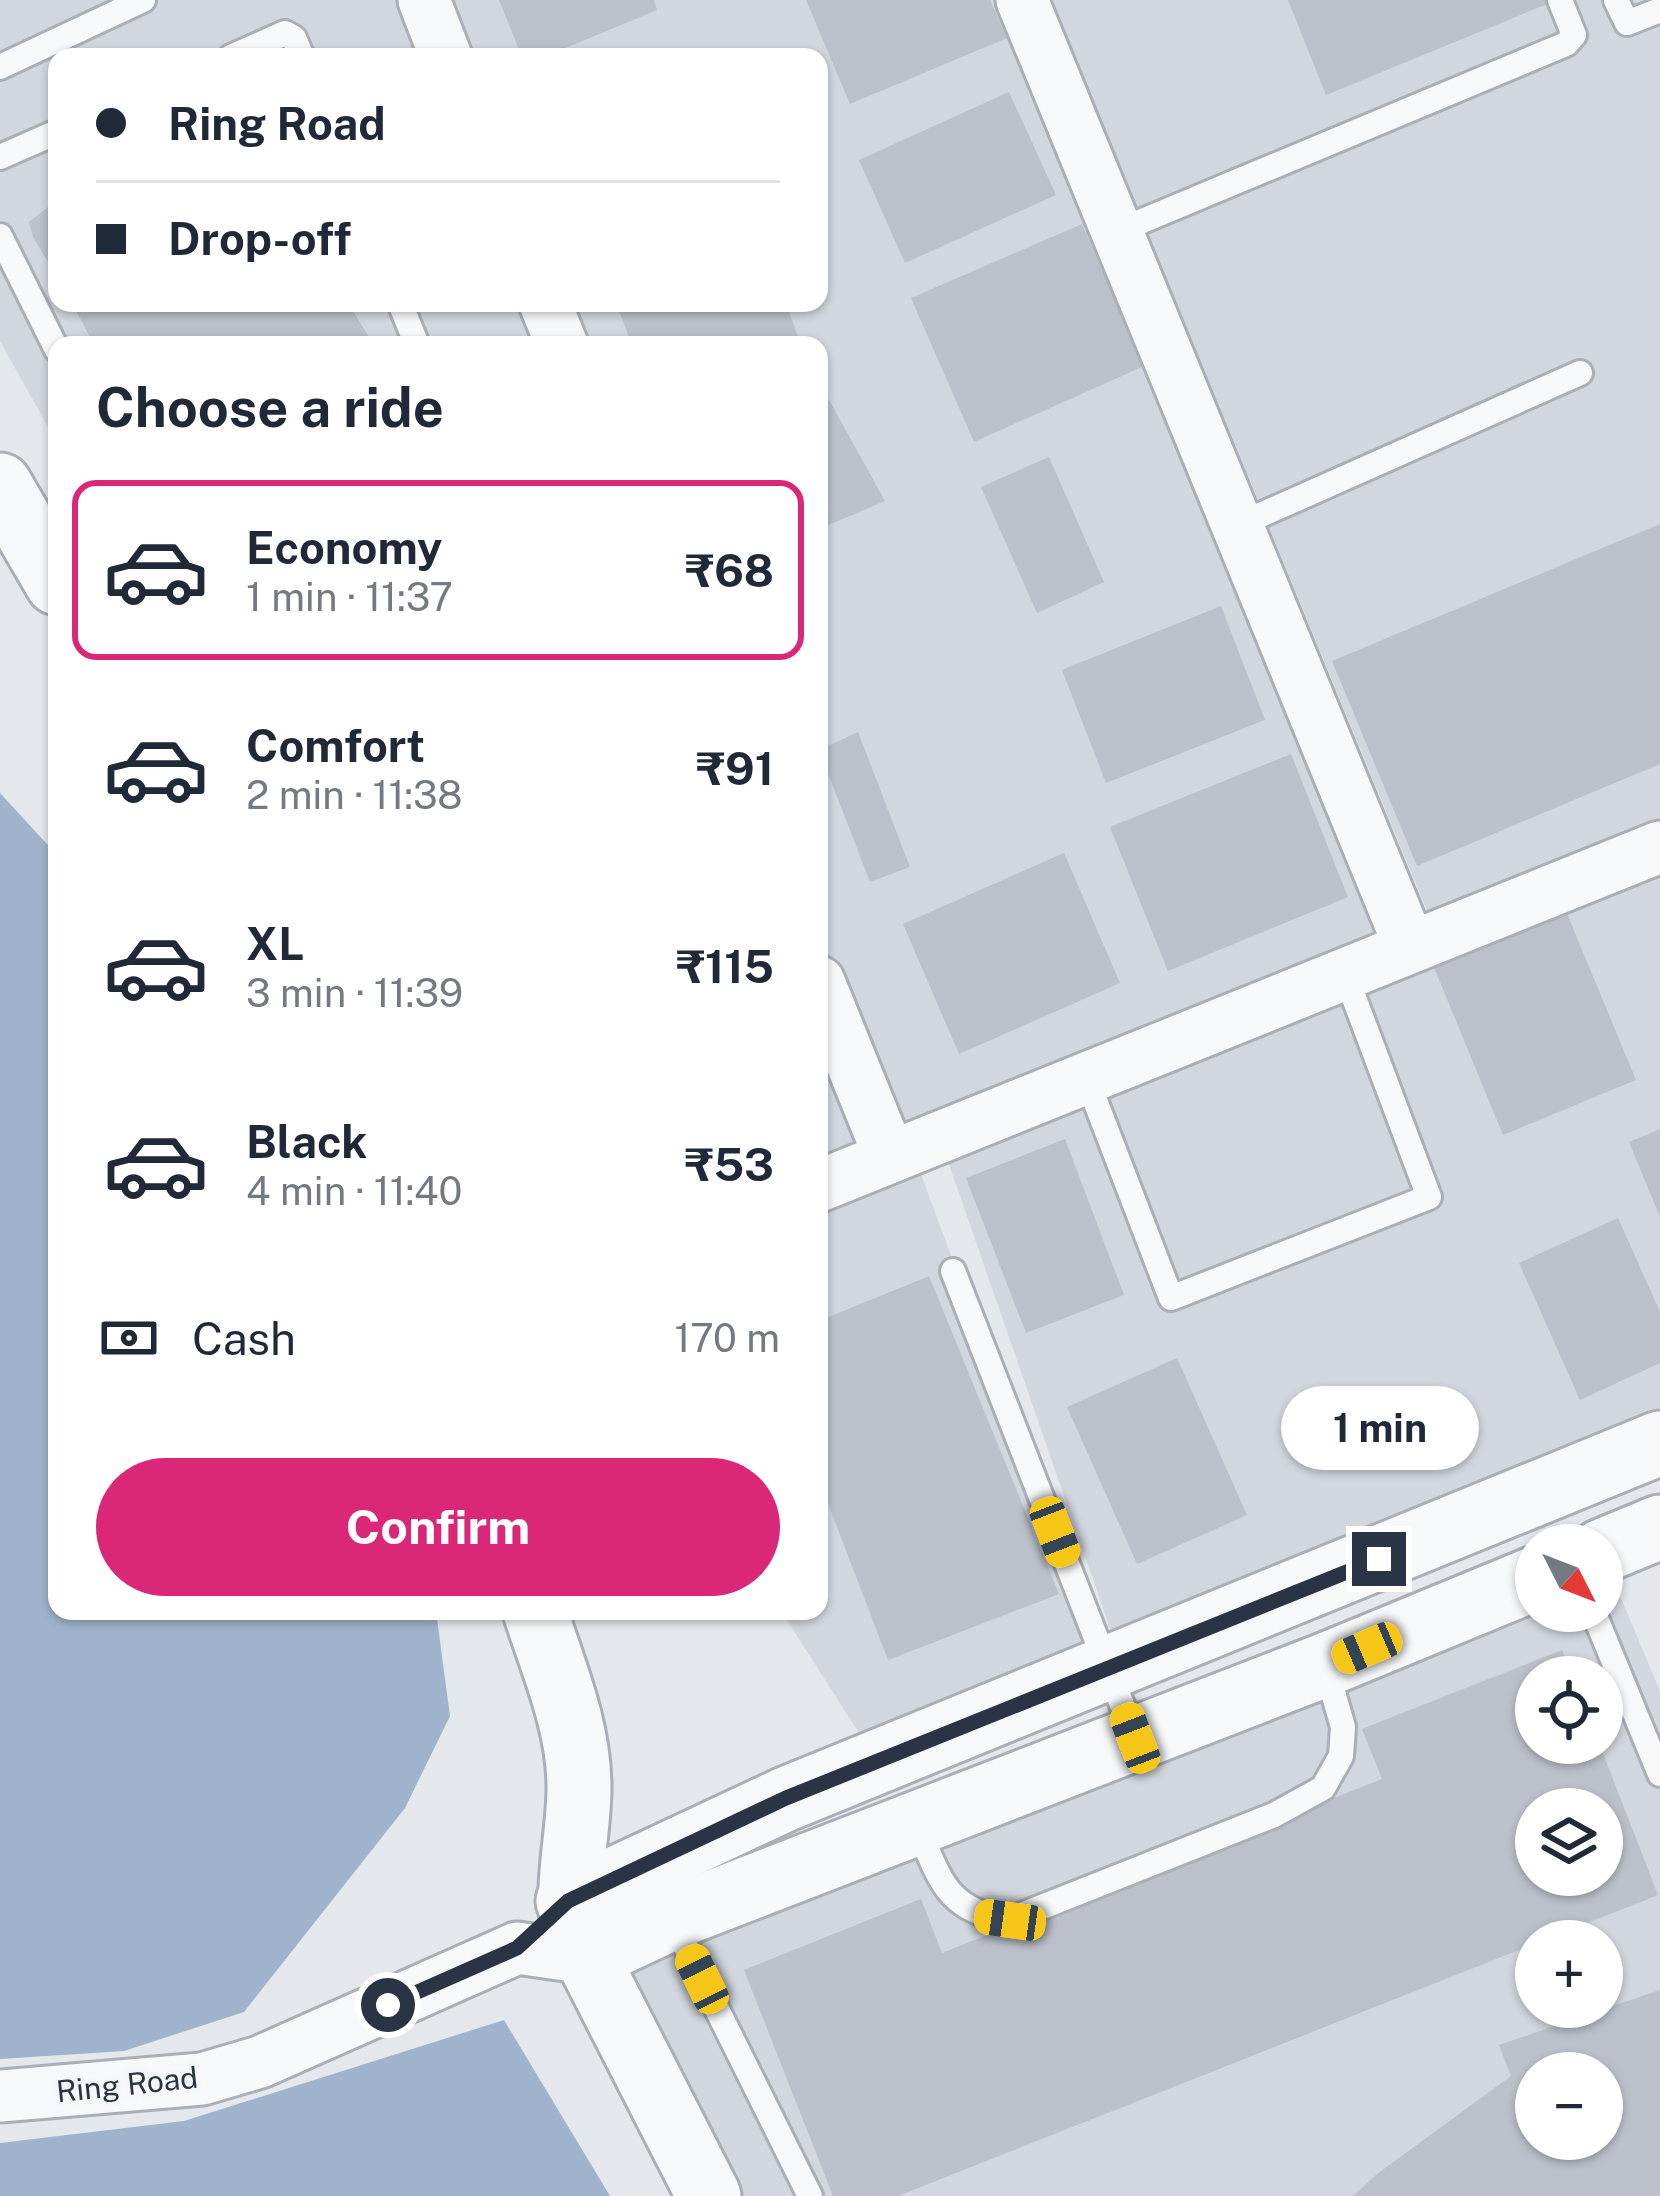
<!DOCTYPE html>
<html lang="en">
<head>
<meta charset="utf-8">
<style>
  :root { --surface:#fff; --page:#f2f2f3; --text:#1f2937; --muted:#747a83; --line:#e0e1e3; --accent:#db2777 }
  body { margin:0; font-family:"Public Sans",sans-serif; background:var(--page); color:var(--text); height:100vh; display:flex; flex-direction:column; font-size:45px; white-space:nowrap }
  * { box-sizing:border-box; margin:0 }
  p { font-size:39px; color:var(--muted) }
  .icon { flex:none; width:66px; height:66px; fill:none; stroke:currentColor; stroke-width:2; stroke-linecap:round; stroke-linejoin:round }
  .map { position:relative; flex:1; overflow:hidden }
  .sheet { position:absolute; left:48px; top:336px; width:780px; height:1284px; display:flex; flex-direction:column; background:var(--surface); border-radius:24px; box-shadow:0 3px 9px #0004 }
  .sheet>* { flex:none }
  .top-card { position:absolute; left:48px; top:48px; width:780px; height:264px; border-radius:24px; box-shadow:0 3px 9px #0004; display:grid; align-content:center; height:264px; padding:0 48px; background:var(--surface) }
  .needle { width:78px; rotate:132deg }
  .controls { position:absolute; left:1515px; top:1524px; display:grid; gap:24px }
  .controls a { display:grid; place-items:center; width:108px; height:108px; border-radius:50%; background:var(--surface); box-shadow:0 3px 9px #0004; font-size:60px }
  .end { position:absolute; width:54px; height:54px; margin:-27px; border:15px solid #2b3445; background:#fff; box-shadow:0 0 0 6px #fff }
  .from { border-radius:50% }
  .bubble { position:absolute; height:84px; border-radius:42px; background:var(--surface); box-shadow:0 3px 9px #0004; font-size:39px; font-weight:700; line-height:84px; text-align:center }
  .car { position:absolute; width:36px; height:72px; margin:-36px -18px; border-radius:15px; box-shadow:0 0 9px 3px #0007; background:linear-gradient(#f5c518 24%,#345 0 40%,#f5c518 0 76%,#345 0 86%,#f5c518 0) }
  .top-card b { display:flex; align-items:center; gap:42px; height:114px; font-size:45px }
  .top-card b+b { border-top:3px solid var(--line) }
  .top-card i { width:30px; height:30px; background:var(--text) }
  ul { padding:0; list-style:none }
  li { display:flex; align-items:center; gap:36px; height:180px; margin:0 24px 18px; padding:0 24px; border:6px solid transparent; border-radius:24px }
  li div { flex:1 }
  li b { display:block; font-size:45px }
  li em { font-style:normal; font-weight:700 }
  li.on { border-color:var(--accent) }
  li>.icon { width:108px; height:108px; stroke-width:1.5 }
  h2 { padding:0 48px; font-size:54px; line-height:144px }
  .pay { display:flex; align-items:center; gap:30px; height:132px; padding:0 48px; font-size:45px }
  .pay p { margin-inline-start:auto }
  .cta { display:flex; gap:24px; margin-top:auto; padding:24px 48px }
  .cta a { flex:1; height:138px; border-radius:72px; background:var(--accent); color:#fff; font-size:48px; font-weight:700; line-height:138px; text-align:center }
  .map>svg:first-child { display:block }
  .built { fill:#d2d6de; fill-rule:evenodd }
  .water { fill:#9fb4cc }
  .building { fill:#bbc0ca; fill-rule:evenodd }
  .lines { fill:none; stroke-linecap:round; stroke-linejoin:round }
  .service-casing { stroke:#a9aeb7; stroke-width:30 }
  .minor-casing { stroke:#a9aeb7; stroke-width:57 }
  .tertiary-casing { stroke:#a9aeb7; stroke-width:69 }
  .service { stroke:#f7f8fa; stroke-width:24 }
  .minor { stroke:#f7f8fa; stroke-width:51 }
  .tertiary { stroke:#f7f8fa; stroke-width:63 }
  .route { stroke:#2b3445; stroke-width:15 }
  .labels { text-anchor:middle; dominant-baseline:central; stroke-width:9; stroke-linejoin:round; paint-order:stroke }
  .street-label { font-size:30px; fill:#2b3445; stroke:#f4f6f9 }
</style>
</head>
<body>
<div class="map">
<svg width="1660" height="2196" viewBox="0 0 1660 2196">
  <rect width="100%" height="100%" fill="#e4e7ec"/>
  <g class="built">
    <path d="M0,0H1019L1382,930L903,1125L1094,1645L865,1742L781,1611H819V345H57V443L0,341ZM57,57H819V303H57Z"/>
    <polygon points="1052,0 1660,0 1660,823 1430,918"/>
    <polygon points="1660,856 1660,1441 1120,1657 943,1147"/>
    <path d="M1609,1570L1660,1691V2196H740L615,1966L1536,1611H1602V1573ZM1536,1677H1602V1743H1536ZM1536,1809H1602V1875H1536ZM1536,1941H1602V2007H1536ZM1536,2073H1602V2139H1536Z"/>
  </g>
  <g class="water">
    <polygon points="0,793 57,855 57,1611 436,1611 450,1716 405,1808 244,2012 124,2051 0,2059"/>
    <polygon points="504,2020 610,2196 0,2196 0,2143 184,2121"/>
  </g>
  <g class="building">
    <polygon points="499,0 654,0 657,10 544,57 522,57"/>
    <polygon points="806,0 990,0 1007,38 850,104"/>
    <polygon points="1288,0 1557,0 1326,95"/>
    <polygon points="1009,92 1056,195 905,263 859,160"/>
    <polygon points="57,200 57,277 33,237 29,222"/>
    <polygon points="1082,224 1144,366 974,442 911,298"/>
    <polygon points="72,303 348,303 374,345 94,345"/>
    <polygon points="616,303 786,303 801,345 632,345"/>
    <polygon points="819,382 885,501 819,529"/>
    <polygon points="1049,457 1104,582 1037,613 981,487"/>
    <polygon points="1660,524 1660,764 1417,866 1332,661"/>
    <polygon points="1221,606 1265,720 1106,783 1062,670"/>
    <polygon points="858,732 910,867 870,882 819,750"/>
    <polygon points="1291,754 1348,897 1168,971 1110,827"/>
    <polygon points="1064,853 1120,983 959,1054 903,924"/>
    <polygon points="1565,909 1636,1080 1503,1135 1433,965"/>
    <polygon points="1660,1129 1660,1217 1629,1142"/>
    <polygon points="1065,1139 1124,1295 1026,1333 966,1178"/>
    <polygon points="1618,1218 1660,1312 1660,1363 1580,1400 1519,1263"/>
    <polygon points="929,1276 1059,1594 888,1660 819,1480 819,1321"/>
    <polygon points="1177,1358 1247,1515 1137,1564 1067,1407"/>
    <path d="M1562,1650L1573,1677H1536V1743H1599L1658,1895L898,2196H833L744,1970L921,1899L942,1953L1382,1779L1362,1729ZM1536,1809H1602V1875H1536Z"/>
    <path d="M1660,1990V2196H1353L1377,2174L1511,2076L1499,2045ZM1536,2073H1602V2139H1536Z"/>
  </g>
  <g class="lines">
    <g class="service-casing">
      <g id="service">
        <polyline points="1616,0 1627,23 1660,10"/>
        <polyline points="231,57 285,33 294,38 302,57"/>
        <polyline points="0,67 143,0"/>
        <polyline points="0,157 57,132"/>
        <polyline points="1116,232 1566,44 1574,35 1560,0"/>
        <polyline points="0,236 57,350"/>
        <polyline points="400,303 417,345"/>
        <polyline points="1236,526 1580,373"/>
        <polyline points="1086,1077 1171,1298 1429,1197 1345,974"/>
        <polyline points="953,1271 1135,1738"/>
        <polyline points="1593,1611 1660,1774"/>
        <path d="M916,1824C940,1878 945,1911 1009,1920L1274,1815L1323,1788L1341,1756L1343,1727L1326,1668"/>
        <polyline points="672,1919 810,2196"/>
      </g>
    </g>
    <g class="minor-casing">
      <g id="minor">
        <polyline points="424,0 446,57"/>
        <polyline points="1022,0 1410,947"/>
        <polyline points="545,303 562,345"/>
        <polyline points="819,982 889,1155"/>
        <polyline points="819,1186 1660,847"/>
        <polyline points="0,2096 202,2079 260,2062 517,1948 587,1958"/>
      </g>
    </g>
    <g class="tertiary-casing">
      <g id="tertiary">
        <polyline points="0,485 57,583"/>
        <polyline points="1602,1551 1660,1527"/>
        <path d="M535,1611C554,1670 580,1728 579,1791C578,1838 566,1883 573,1930L709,2196"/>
        <polyline points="568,1901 786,1799 1660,1443"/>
        <polyline points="587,1958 672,1918 1325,1665 1536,1578"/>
      </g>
    </g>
    <use href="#service" class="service"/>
    <use href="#minor" class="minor"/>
    <use href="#tertiary" class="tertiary"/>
  </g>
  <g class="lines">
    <polyline class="route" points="388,2005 517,1948 568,1901 786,1798 1379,1559"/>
  </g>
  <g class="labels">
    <g class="street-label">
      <text transform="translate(127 2084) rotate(-6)">Ring Road</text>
    </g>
  </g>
</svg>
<div class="controls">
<a><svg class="needle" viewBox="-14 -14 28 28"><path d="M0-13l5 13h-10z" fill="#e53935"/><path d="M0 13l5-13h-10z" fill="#747a83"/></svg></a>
<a><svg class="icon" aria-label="locate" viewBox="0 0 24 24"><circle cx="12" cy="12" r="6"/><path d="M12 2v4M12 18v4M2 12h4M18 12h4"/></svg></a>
<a><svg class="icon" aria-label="layers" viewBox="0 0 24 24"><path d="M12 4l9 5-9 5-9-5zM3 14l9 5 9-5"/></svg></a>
<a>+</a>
<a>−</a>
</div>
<i class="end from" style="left:388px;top:2005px"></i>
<i class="end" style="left:1379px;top:1559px"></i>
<div class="bubble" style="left:1281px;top:1386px;width:198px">1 min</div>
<i class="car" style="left:1055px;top:1532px;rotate:159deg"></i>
<i class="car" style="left:1367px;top:1648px;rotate:247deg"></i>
<i class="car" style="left:1135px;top:1738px;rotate:339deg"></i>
<i class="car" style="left:1010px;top:1920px;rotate:278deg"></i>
<i class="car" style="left:702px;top:1979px;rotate:334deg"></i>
<div class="top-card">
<b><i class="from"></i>Ring Road</b>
<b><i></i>Drop-off</b>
</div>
<section class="sheet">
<h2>Choose a ride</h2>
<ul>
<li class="on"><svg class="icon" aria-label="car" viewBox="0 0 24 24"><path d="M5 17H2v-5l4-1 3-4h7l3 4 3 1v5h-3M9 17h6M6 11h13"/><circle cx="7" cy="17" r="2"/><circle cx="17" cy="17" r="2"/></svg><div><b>Economy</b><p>1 min · 11:37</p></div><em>₹68</em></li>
<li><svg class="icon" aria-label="car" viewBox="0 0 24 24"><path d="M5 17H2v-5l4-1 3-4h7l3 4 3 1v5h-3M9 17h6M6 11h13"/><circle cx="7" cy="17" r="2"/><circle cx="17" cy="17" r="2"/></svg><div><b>Comfort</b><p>2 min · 11:38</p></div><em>₹91</em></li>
<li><svg class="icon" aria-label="car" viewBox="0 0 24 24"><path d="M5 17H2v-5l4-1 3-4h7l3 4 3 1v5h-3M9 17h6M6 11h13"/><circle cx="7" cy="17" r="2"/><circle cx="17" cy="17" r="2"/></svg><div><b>XL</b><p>3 min · 11:39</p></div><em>₹115</em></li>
<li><svg class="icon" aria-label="car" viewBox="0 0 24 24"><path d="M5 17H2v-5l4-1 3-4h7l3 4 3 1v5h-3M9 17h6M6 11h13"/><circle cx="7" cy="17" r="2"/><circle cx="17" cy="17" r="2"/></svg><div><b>Black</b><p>4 min · 11:40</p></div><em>₹53</em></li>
</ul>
<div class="pay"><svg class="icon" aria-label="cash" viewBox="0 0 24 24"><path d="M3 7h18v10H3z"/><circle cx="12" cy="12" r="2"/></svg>Cash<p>170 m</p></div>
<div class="cta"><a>Confirm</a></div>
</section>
</div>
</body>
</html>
